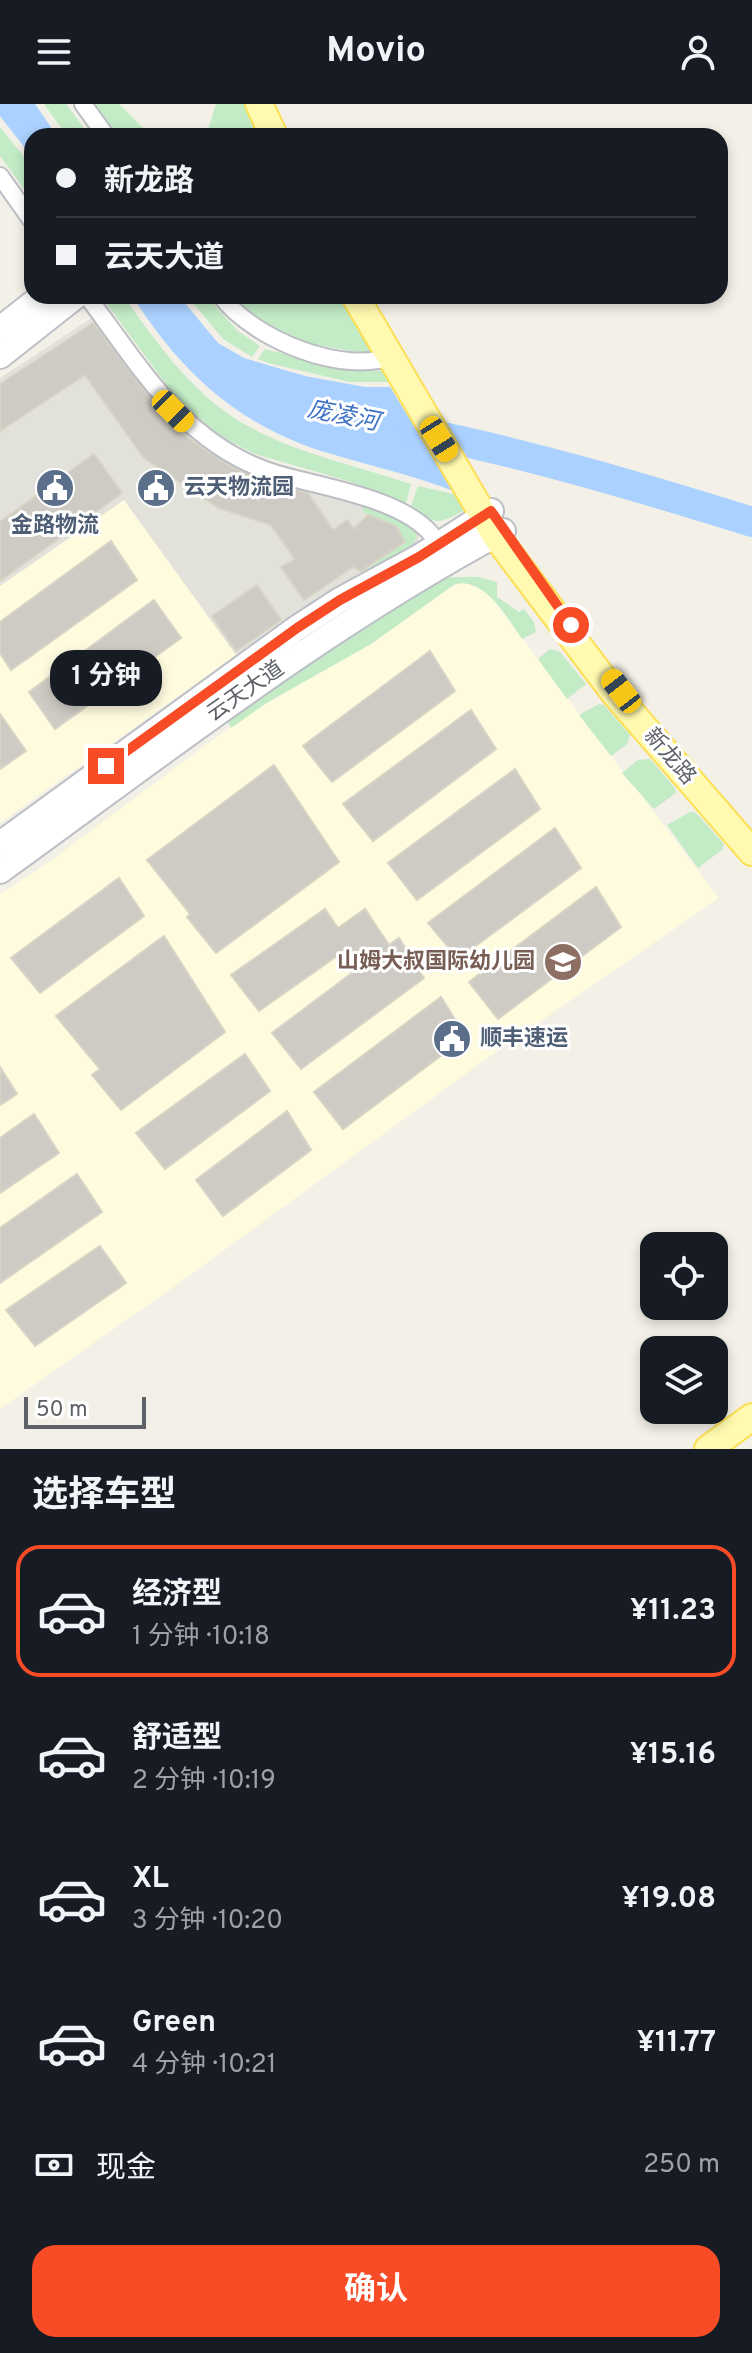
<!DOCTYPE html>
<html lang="zh">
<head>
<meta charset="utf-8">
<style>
  :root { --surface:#171b24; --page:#242831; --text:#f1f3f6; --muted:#9ea1a6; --line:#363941; --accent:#f84c27 }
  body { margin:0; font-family:Overpass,"Noto Sans SC",sans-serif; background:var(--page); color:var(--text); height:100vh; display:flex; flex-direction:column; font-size:30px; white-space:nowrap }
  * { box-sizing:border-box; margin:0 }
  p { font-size:26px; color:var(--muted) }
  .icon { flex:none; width:44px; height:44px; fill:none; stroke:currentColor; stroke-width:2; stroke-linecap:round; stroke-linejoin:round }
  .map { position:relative; height:1345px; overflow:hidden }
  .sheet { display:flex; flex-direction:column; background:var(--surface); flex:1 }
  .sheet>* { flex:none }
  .banner { position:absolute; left:24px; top:24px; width:704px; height:176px; border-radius:24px; box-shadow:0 4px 12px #0003; display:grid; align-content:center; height:176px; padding:0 32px; background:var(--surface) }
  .fabs { position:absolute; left:640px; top:1128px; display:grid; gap:16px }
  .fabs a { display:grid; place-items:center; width:88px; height:88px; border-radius:16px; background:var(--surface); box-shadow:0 4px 12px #0003; font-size:40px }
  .scale { position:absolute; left:24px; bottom:20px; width:122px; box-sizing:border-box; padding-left:8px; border:4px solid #5e6268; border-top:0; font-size:22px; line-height:28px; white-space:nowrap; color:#5e6268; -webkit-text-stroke:6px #fff; paint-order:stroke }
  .end { position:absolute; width:36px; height:36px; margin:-18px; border:10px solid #f84c27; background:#fff; box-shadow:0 0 0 4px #fff }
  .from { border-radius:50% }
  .bubble { position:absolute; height:56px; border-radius:24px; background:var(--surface); box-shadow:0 4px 12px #0003; font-size:26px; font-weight:700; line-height:56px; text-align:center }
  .car { position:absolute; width:24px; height:48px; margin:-24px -12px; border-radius:10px; box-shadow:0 0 6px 2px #0007; background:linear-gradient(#f5c518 24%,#345 0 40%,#f5c518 0 76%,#345 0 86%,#f5c518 0) }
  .banner b { display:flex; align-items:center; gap:28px; height:76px; font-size:30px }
  .banner b+b { border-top:2px solid var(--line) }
  .banner i { width:20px; height:20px; background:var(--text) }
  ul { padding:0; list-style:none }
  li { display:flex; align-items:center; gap:24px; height:132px; margin:0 16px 12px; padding:0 16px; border:4px solid transparent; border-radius:24px }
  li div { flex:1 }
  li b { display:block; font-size:30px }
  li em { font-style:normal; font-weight:700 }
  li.selected { border-color:var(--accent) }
  li>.icon { width:72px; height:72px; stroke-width:1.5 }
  h2 { padding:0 32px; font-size:36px; line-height:96px }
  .pay { display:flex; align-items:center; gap:20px; height:88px; padding:0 32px; font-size:30px }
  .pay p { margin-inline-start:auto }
  .cta { display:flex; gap:16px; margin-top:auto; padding:16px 32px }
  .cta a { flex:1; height:92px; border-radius:24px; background:var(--accent); color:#fff; font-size:32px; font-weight:700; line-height:92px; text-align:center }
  header { display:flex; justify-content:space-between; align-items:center; height:104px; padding:0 32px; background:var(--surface); font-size:36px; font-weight:700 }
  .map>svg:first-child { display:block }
  .commercial { fill:#fffbdf }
  .industrial { fill:#e2e2db }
  .green { fill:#c2ebc6 }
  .water { fill:#aad1ff }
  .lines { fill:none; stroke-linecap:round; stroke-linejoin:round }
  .river { stroke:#aad1ff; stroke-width:30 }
  .building { fill:#cdcbc3; stroke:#d7d3c5; stroke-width:2 }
  .street-casing { stroke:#bbbec3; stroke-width:20 }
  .secondary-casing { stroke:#bcbfc5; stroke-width:28 }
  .primary-casing { stroke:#fddf55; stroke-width:30 }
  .street { stroke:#fff; stroke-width:16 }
  .secondary { stroke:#fff; stroke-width:24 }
  .primary { stroke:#fffaaf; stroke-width:26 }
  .route { stroke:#f84c27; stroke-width:10 }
  .labels { text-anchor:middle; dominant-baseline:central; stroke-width:6; stroke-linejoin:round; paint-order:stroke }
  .service-label { font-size:22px; font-weight:bold; fill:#4e5e75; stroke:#fff; text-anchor:start }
  .street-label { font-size:22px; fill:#5e6268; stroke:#fff }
  .education-label { font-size:22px; font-weight:bold; fill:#785e54; stroke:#fff; text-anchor:end }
  .water-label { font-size:24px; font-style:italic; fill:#3e72c5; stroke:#fff }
</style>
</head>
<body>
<header><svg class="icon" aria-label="menu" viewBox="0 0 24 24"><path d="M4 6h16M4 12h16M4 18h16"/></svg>Movio<svg class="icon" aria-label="person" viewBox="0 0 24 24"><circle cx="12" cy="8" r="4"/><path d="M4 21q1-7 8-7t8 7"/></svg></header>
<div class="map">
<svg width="752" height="1345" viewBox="0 0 752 1345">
  <rect width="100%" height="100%" fill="#f2f0e7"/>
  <g class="commercial">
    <polygon points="124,395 236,551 0,719 0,482"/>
    <polygon points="462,478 484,487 494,497 719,794 489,953 182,1177 0,1305 0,790 42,763 245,612 371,540 447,485"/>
  </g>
  <polygon class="industrial" points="93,213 170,313 190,332 227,357 248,366 385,408 420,429 415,444 236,551 124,396 0,482 0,274"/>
  <g class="green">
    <polygon points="44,0 66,0 90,32 67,32"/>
    <polygon points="91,0 119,0 145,26 170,32 115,32"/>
    <polygon points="216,0 248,0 261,32 206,32"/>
    <polygon points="0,23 32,63 32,96 0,52"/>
    <path d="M101,192H123C156,237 190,287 239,317C290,348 354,361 411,380L406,399L348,377L255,350L216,330L171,287Z"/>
    <polygon points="187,192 206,192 238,227 260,242 252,253 223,235"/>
    <polygon points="230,192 340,192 373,251 295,237 261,221"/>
    <polygon points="265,245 348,266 384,267 389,278 350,278 268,259 258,255"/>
    <path d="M418,382L458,391L464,402L463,407C436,422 434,420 411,402Z"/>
    <polygon points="363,401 413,423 417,433 408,447 364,467 406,438 396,421 363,408"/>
    <path d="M450,473H479L497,478V493L519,508L524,505L534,518L536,528L522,535C508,514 485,473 455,480L371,540L268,598L231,624L227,615C294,561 373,513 450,473Z"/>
    <polygon points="550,545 560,548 586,580 567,595 538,555"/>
    <polygon points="599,600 604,601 630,631 627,640 611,652 579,611"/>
    <polygon points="650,655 675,684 676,689 654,705 622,669 638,656"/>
    <polygon points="690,708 696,709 724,740 723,745 698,764 667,721"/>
  </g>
  <g class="water">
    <polygon points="0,0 35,0 57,32 32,32 32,53 0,12"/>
    <path d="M132,192H179L218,239L244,254L305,272L365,283H390L454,387C410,370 363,360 318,346C234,318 179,265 132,192Z"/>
  </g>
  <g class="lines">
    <path class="river" d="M414,327C529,350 640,383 752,418"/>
  </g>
  <g class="building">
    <polygon points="93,219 156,301 188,334 205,346 232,363 264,377 308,389 333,426 347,416 354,425 368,411 396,422 405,438 361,467 353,463 304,496 281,463 295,455 271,421 219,404 144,354 85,271 0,327 0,280"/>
    <polygon points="94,350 122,389 0,477 0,418"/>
    <polygon points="111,437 137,476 11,566 0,549 0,518"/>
    <polygon points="257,481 281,516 236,547 212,512"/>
    <polygon points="154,496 181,534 55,625 29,588"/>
    <polygon points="430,547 455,587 332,678 303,642"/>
    <polygon points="471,606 496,645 373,737 343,700"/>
    <polygon points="0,610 26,647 0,665"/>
    <polygon points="274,661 339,758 216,849 187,813 190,810 147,756"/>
    <polygon points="515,665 540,705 417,796 388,759"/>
    <polygon points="555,724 581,764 458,855 428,819"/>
    <polygon points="119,774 144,812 40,889 11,854"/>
    <polygon points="596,783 621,823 498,915 469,878"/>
    <polygon points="325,805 338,824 365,805 389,841 399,834 424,874 301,965 272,929 360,863 347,845 259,907 231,871"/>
    <polygon points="164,832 225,928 121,1006 92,971 100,965 56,912"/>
    <polygon points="441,893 466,933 343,1025 314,988"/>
    <polygon points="245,950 270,987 165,1065 136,1029"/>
    <polygon points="0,963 17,990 0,1001"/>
    <polygon points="287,1007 311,1046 223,1112 196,1076"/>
    <polygon points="34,1010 59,1049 0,1089 0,1034"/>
    <polygon points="77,1070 102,1108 0,1179 0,1124"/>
    <polygon points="100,1142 126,1179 35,1242 6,1206"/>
  </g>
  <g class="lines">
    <g class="street-casing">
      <g id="street">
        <polyline points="83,0 106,32"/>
        <polyline points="0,72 32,117"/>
        <path d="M87,192C139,261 182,337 268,367C314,383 413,393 438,440"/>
        <path d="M221,192C253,235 344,273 395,251"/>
      </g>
    </g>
    <g class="secondary-casing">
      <g id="secondary">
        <polyline points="0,225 42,192"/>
        <polyline points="0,252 76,192"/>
        <polyline points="0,740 297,524 340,496 419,453 491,407"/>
        <path d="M0,767C165,648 324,523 503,427"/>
      </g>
    </g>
    <g class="primary-casing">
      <g id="primary">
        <polyline points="259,0 274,32"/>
        <polyline points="355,192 495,431 615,590 752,748"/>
        <polyline points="708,1345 752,1313"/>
      </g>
    </g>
    <use href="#street" class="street"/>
    <use href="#secondary" class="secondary"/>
    <use href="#primary" class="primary"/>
  </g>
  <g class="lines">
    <polyline class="route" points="106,662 297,524 340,496 419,453 491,407 571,521"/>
  </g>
  <defs>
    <g id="civic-disc" transform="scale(2)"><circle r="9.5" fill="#5c6f8a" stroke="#fff"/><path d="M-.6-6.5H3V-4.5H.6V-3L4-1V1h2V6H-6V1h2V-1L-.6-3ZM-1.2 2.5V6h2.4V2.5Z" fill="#fff"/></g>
    <g id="school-disc" transform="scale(2)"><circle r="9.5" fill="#8d6e63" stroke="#fff"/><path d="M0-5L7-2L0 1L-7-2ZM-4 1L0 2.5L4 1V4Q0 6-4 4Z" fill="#fff"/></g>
  </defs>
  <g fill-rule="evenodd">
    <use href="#civic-disc" x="55" y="384"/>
    <use href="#civic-disc" x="156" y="384"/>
    <use href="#school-disc" x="563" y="858"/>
    <use href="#civic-disc" x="452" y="935"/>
  </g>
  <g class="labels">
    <g class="service-label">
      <text x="184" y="384">云天物流园</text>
      <text x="55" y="422" text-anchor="middle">金路物流</text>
      <text x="480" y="935">顺丰速运</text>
    </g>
    <g class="street-label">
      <text transform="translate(246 588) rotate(-35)">云天大道</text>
      <text transform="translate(669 653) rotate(49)">新龙路</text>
    </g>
    <g class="education-label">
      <text x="535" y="858">山姆大叔国际幼儿园</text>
    </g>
    <g class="water-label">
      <text transform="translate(343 313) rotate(11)">庞凌河</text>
    </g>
  </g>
</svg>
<div class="fabs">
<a><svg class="icon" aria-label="locate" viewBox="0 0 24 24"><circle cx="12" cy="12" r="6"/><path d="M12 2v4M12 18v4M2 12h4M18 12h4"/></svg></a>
<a><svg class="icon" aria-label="layers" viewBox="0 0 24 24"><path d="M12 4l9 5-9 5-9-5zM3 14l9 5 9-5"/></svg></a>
</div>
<div class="scale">50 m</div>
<i class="end from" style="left:571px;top:521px"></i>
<i class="end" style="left:106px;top:662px"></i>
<div class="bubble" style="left:50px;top:546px;width:112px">1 分钟</div>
<i class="car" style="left:173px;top:307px;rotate:135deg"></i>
<i class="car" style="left:439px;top:335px;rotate:148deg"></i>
<i class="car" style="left:621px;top:587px;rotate:322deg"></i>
<div class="banner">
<b><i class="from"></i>新龙路</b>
<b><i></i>云天大道</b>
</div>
</div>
<section class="sheet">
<h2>选择车型</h2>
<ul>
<li class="selected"><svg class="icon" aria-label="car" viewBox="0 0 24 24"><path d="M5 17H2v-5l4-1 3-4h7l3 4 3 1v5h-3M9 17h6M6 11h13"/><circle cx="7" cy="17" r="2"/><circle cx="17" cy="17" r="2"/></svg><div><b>经济型</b><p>1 分钟 · 10:18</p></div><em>¥11.23</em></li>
<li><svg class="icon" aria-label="car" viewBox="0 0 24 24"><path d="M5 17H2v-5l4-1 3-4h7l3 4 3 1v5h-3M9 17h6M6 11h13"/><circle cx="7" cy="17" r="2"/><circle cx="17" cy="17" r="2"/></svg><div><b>舒适型</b><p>2 分钟 · 10:19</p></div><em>¥15.16</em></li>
<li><svg class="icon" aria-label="car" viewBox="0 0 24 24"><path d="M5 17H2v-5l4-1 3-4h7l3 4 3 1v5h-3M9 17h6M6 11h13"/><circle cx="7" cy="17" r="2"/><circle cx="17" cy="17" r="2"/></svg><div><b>XL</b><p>3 分钟 · 10:20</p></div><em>¥19.08</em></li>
<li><svg class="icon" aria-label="car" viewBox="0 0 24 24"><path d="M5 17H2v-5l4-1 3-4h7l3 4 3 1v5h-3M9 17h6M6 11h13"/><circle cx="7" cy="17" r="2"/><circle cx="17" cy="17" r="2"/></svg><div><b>Green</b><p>4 分钟 · 10:21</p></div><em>¥11.77</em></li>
</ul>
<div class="pay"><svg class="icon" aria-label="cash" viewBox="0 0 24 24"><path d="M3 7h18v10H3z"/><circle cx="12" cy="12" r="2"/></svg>现金<p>250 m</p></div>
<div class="cta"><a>确认</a></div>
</section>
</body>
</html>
